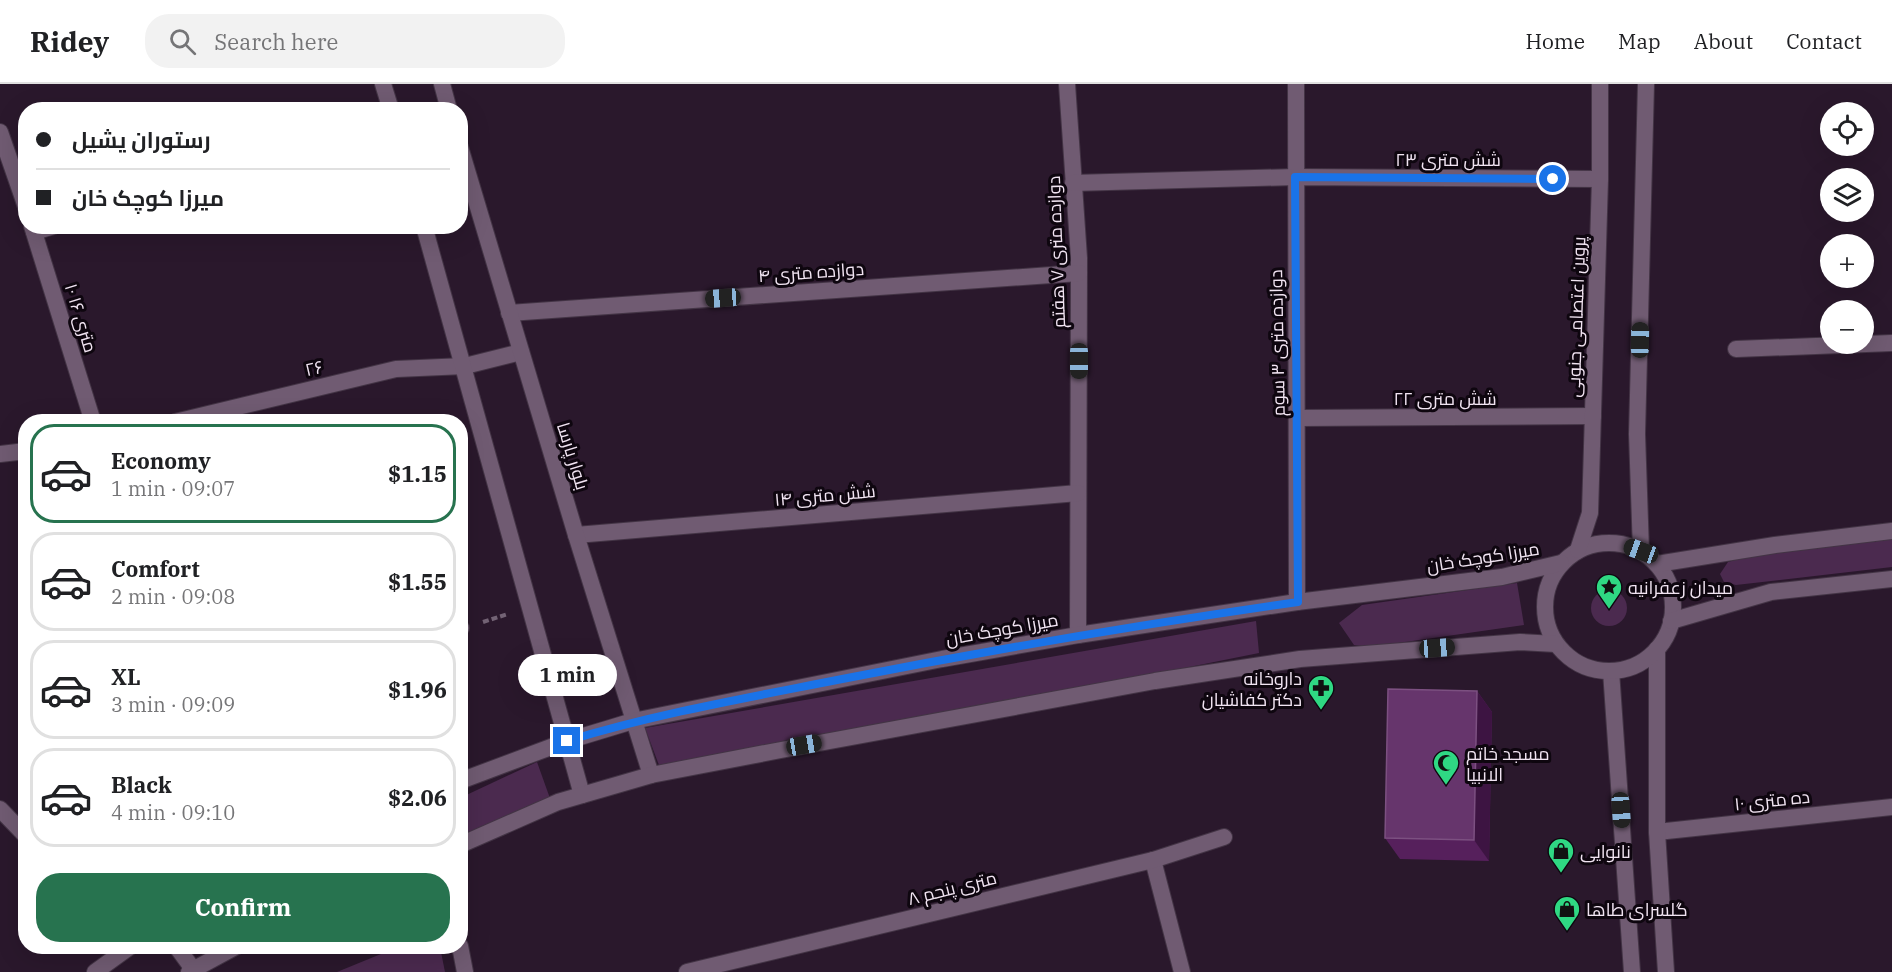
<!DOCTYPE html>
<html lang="en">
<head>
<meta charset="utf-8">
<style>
  :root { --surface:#fff; --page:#f2f2f2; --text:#202124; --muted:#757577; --line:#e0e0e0; --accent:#27734f }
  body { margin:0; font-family:"IBM Plex Serif",Cairo,serif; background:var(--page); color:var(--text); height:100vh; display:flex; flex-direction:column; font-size:22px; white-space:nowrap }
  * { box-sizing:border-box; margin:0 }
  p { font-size:20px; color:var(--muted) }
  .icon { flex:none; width:33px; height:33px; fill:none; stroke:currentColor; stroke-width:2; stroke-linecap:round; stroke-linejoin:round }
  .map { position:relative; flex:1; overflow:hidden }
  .panel { position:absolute; left:18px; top:330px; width:450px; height:540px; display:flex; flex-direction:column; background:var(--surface); border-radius:24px; box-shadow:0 6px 24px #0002 }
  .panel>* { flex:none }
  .guide { position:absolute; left:18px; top:18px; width:450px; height:132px; border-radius:24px; box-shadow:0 6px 24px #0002; display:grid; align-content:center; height:132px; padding:0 18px; background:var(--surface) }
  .buttons { position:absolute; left:1820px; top:18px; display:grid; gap:12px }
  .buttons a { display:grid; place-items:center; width:54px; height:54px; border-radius:50%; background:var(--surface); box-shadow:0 6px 24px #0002; font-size:30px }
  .end { position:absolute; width:27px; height:27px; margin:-14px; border:8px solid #1a73e8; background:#fff; box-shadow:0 0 0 3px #fff }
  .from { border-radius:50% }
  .bubble { position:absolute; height:42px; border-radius:21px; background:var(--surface); box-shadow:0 6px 24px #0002; font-size:20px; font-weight:700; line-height:42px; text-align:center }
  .car { position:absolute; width:18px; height:36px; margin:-18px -9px; border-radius:8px; box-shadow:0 0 4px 2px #0007; background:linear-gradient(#222 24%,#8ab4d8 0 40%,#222 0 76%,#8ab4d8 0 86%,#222 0) }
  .guide b { display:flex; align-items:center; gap:21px; height:57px; font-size:22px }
  .guide b+b { border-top:2px solid var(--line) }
  .guide i { width:15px; height:15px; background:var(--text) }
  ul { padding:10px 0 0; list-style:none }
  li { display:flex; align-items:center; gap:18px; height:99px; margin:0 12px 9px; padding:0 6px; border:3px solid var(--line); border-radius:24px }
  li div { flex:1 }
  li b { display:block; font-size:22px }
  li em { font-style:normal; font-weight:700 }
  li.active { border-color:var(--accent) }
  li>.icon { width:54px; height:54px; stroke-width:1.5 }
  .button { display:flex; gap:12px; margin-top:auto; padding:12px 18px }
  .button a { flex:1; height:69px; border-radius:24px; background:var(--accent); color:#fff; font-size:24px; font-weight:700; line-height:69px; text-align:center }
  header { display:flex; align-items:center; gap:36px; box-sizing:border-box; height:84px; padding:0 30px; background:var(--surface); border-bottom:2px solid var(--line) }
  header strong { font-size:28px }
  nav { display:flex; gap:33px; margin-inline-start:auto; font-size:21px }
  .search { width:420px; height:54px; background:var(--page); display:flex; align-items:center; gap:15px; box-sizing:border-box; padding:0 21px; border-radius:24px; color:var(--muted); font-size:22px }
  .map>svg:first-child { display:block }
  .green { fill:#4b2a4f }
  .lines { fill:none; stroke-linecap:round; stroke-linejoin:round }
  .pedestrian-casing { stroke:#433445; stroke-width:18 }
  .minor-casing { stroke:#433445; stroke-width:18 }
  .tertiary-casing { stroke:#433445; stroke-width:18 }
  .secondary-casing { stroke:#433445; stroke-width:18 }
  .path { stroke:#736375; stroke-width:4; stroke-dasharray:6 3; stroke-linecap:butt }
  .pedestrian { stroke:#705b72; stroke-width:16 }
  .minor { stroke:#705b72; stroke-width:16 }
  .tertiary { stroke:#705b72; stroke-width:16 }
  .secondary { stroke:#705b72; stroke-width:16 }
  .wall { fill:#56205c }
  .shaded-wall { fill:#3d1442 }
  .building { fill:#66356c; stroke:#7c5081; stroke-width:1.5 }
  .route { stroke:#1a73e8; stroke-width:8 }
  .labels { text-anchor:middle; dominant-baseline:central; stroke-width:6; stroke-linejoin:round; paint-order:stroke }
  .street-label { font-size:18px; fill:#f1e4f2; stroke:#0e060f }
  .poi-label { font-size:18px; fill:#f1e4f2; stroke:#0e060f; text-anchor:start }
</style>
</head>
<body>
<header>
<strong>Ridey</strong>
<div class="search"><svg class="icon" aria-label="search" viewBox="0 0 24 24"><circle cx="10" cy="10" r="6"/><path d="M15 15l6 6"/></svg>Search here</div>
<nav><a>Home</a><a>Map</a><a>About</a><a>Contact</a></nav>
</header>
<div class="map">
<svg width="1892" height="888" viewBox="0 0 1892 888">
  <rect width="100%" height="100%" fill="#2a182c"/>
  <g class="green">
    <polygon points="1892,455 1892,483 1736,501 1724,498 1720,490 1728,478 1753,471"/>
    <polygon points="1517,499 1524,541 1370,563 1354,561 1339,539 1362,521"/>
    <circle cx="1609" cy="524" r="18"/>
    <polygon points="1256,537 1259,569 662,689 645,644"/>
    <polygon points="537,678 552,720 461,761 460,714"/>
    <polygon points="398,863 440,863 445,888 337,888"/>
  </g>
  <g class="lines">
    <g class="pedestrian-casing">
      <polyline id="pedestrian" points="460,862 465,888"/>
    </g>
    <g class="minor-casing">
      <g id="minor">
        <polyline points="1067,0 1079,174 1078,551"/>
        <polyline points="1296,0 1297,518"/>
        <polyline points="0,48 26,123"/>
        <polyline points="1073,99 1295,93 1600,95"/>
        <polyline points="32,142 93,338"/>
        <polyline points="34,148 54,142"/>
        <polyline points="509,229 1079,189"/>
        <polyline points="1736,265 1892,259"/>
        <polyline points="1298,334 1593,332"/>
        <polyline points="175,338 396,285 465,282 521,268"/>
        <polyline points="0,370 26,367"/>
        <polyline points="576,451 1078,409"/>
        <polyline points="460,544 461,544"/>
        <polyline points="0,725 26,752"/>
        <polyline points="1657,748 1892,723"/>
        <polyline points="1153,776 1182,888"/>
        <polyline points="687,888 1153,776 1224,753"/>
      </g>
    </g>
    <g class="tertiary-casing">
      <g id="tertiary">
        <polyline points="383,0 391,26"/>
        <polyline points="442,0 449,26"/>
        <polyline points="460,63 576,451 651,691"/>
        <polyline points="424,142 582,711"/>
        <polyline points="1657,565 1657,748 1666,888"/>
        <polyline points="1611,587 1632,888"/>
      </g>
    </g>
    <g class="secondary-casing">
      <g id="secondary">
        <circle cx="1609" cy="523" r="64"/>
        <polyline points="1578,466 1590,429 1600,95 1600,0"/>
        <polyline points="1641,467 1637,350 1646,0"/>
        <polyline points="1657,480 1775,461 1892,447"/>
        <polyline points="1671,537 1771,508 1892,495"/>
        <polyline points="460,697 567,657 633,637 942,575 1078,551 1297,518 1502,493 1561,479"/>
        <polyline points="460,761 558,718 651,691 781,666 1155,597 1300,575 1520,558 1556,560"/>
        <polyline points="176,862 193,885"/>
        <polyline points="95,888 131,862"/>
        <polyline points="189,888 237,862"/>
      </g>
    </g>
    <polyline class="path" points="483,538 508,530"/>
    <use href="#pedestrian" class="pedestrian"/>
    <use href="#minor" class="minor"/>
    <use href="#tertiary" class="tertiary"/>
    <use href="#secondary" class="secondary"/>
  </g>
  <polygon class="wall" points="1477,607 1492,628 1489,777 1400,775 1385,754"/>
  <polygon class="shaded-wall" points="1477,607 1492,628 1489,777 1474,756"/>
  <polygon class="building" points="1388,605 1477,607 1474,756 1385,754"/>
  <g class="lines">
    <path class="route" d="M567,657C655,630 746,614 837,596C990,566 1143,540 1298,518L1295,93L1553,95"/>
  </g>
  <defs>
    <g id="sight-pin" transform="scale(1.35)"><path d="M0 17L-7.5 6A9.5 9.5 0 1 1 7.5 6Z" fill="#2fd883" stroke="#0e060f"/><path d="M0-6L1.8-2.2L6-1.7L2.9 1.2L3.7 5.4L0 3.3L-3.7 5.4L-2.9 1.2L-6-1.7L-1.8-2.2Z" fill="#111"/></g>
    <g id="pharmacy-pin" transform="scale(1.35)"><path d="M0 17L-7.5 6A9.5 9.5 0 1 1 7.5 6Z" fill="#2fd883" stroke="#0e060f"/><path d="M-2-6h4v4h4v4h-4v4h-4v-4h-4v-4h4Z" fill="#111"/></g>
    <g id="mosque-pin" transform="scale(1.35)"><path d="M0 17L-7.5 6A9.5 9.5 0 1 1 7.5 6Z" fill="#2fd883" stroke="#0e060f"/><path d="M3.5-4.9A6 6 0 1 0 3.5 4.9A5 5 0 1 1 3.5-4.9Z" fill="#111"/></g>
    <g id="shop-pin" transform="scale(1.35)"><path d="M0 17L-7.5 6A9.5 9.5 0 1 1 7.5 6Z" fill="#2fd883" stroke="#0e060f"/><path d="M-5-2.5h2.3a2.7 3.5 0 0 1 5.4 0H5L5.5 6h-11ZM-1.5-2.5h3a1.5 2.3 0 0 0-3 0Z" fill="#111"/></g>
  </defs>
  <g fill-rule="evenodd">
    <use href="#sight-pin" x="1609" y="503"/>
    <use href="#pharmacy-pin" x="1321" y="604"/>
    <use href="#mosque-pin" x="1446" y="679"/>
    <use href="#shop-pin" x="1561" y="767"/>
    <use href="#shop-pin" x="1567" y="825"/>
  </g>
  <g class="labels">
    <g class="street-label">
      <text x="1448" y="75">شش متری ۲۳</text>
      <text transform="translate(1056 168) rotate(-92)">دوازده متری ۷ هفتم</text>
      <text transform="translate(811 188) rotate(-4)">دوازده متری ۴</text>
      <text transform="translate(1576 233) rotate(-88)">پروین اعتصامی جنوبی</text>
      <text transform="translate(81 234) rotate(73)">۱۰ متری ۱۶</text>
      <text transform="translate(1277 259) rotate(-91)">دوازده متری ۳ سوم</text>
      <text transform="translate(314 284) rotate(-13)">۲۶</text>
      <text x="1445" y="314">شش متری ۲۲</text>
      <text transform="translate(573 372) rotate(73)">بلوار پارسا</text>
      <text transform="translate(825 411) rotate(-5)">شش متری ۱۴</text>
      <text transform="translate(1483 473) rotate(-9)">میرزا کوچک خان</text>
      <text transform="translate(1002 545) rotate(-10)">میرزا کوچک خان</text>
      <text transform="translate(1772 716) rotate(-6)">ده متری ۱۰</text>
      <text transform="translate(952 804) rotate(-14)">۸ متری پنجم</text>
    </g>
    <g class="poi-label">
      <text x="1628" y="503">میدان زعفرانیه</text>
      <text x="1302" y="594" text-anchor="end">داروخانه<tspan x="1302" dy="21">دکتر کفاشیان</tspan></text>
      <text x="1466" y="669">مسجد خاتم<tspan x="1466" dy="21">الانبیا</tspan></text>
      <text x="1580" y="767">نانوایی</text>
      <text x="1586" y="825">گلسرای طاها</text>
    </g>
  </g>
</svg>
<div class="buttons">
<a><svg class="icon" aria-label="locate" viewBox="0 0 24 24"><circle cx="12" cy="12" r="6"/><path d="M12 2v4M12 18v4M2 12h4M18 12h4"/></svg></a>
<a><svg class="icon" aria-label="layers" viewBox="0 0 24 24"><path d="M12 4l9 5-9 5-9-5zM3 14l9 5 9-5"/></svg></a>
<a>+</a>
<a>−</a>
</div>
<i class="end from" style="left:1553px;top:95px"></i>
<i class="end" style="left:567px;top:657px"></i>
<div class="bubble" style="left:518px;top:570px;width:99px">1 min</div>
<i class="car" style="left:723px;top:214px;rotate:266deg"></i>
<i class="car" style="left:1640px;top:256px;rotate:1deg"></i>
<i class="car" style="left:1079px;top:277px;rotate:180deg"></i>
<i class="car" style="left:1641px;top:467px;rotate:290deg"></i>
<i class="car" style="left:1437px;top:564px;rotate:86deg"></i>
<i class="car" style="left:804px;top:661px;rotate:80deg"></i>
<i class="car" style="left:1621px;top:726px;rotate:176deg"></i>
<div class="guide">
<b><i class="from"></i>رستوران یشیل</b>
<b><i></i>میرزا کوچک خان</b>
</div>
<section class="panel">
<ul>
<li class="active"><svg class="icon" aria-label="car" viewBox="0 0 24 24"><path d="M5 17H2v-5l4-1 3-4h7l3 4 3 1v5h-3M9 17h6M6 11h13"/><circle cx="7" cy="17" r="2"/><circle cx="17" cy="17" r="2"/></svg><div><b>Economy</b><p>1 min · 09:07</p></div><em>$1.15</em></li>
<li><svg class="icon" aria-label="car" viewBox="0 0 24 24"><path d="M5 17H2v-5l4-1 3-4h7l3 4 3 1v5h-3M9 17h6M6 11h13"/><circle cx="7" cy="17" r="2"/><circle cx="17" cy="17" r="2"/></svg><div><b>Comfort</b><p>2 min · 09:08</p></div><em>$1.55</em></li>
<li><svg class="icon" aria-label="car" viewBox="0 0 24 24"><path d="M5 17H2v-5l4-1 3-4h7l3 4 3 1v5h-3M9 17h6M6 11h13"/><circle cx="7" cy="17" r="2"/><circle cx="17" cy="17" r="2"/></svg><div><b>XL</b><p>3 min · 09:09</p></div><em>$1.96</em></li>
<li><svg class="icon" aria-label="car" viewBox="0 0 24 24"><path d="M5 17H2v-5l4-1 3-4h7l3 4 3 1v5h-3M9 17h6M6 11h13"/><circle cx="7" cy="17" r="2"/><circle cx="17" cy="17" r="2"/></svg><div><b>Black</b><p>4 min · 09:10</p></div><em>$2.06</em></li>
</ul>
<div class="button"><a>Confirm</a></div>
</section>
</div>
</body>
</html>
